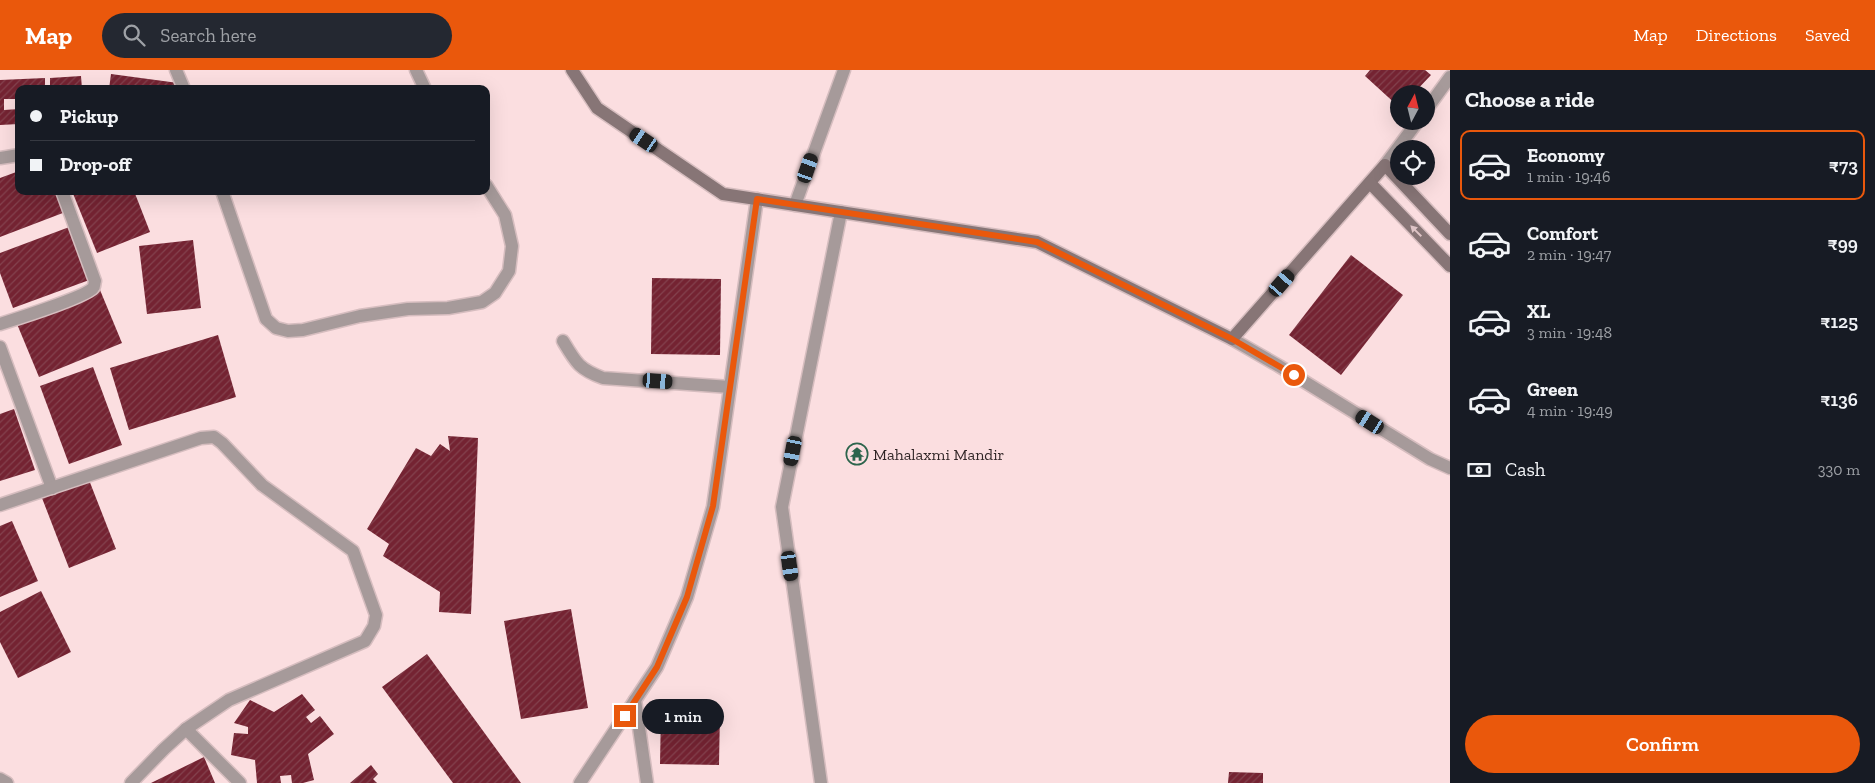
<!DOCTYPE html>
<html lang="en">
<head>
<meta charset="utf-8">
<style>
  :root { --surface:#171b24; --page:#242831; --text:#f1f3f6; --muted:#9ea1a6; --line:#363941; --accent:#ea580c }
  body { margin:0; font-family:"Zilla Slab",serif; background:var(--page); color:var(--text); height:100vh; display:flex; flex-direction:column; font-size:19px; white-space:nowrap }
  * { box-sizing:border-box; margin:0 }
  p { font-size:16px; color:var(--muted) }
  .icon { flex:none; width:28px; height:28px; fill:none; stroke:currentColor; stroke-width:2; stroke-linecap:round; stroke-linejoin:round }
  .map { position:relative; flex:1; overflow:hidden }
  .side { display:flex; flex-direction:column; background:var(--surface); width:425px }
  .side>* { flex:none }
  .banner { position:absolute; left:15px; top:15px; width:475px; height:110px; border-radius:10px; box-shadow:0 5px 20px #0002; display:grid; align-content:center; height:110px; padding:0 15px; background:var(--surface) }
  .needle { width:32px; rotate:7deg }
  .buttons { position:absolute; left:1390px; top:15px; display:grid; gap:10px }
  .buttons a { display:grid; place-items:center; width:45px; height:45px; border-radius:50%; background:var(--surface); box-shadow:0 5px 20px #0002; font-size:25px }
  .end { position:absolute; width:22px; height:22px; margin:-11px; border:6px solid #ea580c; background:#fff; box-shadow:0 0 0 2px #fff }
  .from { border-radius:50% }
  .bubble { position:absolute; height:35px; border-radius:18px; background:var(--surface); box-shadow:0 5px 20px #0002; font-size:16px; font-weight:600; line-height:35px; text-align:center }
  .car { position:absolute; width:15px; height:30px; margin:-15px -8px; border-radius:6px; box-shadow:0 0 4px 1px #0007; background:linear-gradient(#222 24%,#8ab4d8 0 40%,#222 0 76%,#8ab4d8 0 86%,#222 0) }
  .banner b { display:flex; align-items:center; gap:18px; height:48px; font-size:19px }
  .banner b+b { border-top:1px solid var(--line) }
  .banner i { width:12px; height:12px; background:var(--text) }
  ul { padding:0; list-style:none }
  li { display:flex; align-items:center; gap:15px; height:70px; margin:0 10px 8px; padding:0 5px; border:2px solid transparent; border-radius:10px }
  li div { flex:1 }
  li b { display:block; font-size:19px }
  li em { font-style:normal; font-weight:600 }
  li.selected { border-color:var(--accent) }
  li>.icon { width:45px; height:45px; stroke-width:1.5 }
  h2 { padding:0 15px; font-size:22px; line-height:60px }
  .pay { display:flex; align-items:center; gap:12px; height:55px; padding:0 15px; font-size:19px }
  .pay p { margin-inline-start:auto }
  .cta { display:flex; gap:10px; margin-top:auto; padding:10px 15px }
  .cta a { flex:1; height:58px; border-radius:30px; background:var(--accent); color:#fff; font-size:20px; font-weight:600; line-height:58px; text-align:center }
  header { display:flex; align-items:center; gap:30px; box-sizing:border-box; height:70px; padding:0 25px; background:var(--accent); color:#fff }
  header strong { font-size:24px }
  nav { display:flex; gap:28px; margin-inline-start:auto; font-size:18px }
  .search { width:350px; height:45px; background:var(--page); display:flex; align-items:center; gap:12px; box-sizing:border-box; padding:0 18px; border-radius:28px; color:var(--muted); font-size:19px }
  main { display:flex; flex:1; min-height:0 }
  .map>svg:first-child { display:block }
  .building { fill:url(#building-hatch) }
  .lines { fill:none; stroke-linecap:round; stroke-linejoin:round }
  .street-casing { stroke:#d6bdbf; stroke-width:15 }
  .secondary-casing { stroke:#d6bdbf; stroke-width:15 }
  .street { stroke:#a69a9a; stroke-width:12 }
  .secondary { stroke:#877576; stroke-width:12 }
  .oneway { fill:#dec4c6 }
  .route { stroke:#ea580c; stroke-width:6 }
  .labels { text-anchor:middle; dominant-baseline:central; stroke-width:5; stroke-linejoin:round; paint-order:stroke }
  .poi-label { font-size:16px; fill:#302526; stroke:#fbdee0; text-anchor:start }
</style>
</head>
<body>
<header>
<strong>Map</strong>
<div class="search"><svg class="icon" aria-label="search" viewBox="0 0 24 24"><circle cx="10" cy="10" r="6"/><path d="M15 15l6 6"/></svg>Search here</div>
<nav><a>Map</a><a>Directions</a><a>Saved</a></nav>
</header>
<main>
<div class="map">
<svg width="1450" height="713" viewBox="0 0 1450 713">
  <defs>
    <pattern id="building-hatch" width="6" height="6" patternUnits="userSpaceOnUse" patternTransform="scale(1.25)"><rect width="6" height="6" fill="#742332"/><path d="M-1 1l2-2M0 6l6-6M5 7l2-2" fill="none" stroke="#83424e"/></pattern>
  </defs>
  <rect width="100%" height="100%" fill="#fbdee0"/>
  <g class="building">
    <polygon points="1370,0 1425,0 1431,5 1413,24 1399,24 1399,37 1365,6"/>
    <polygon points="111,4 178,13 177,19 109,19"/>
    <polygon points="81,6 82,19 50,19 50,8"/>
    <polygon points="45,8 45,19 19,19 19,29 4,29 4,40 19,39 19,54 0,55 0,10"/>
    <polygon points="19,101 19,121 60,121 68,141 0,167 0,108"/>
    <polygon points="72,121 134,121 150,162 97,183"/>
    <polygon points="72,156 92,209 13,238 0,203 0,183"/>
    <polygon points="193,170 201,238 147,244 139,176"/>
    <polygon points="1351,185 1403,225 1341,305 1289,265"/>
    <polygon points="652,208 721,209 720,285 651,284"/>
    <polygon points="100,220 122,273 39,307 17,254"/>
    <polygon points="218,265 236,327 129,360 110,298"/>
    <polygon points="93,297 122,375 69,394 40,316"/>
    <polygon points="14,339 35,400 0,411 0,344"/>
    <polygon points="448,366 478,368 471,544 439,542 440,522 383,486 389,474 367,459 416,378 431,386 440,374 450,381"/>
    <polygon points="89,410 116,479 69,498 42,428"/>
    <polygon points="12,451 38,511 0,527 0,456"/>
    <polygon points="41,521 71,582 18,608 0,572 0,542"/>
    <polygon points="571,539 588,638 521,649 504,551"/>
    <polygon points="427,584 521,713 453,713 382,617"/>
    <polygon points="302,624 315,640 306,647 311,653 320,646 334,664 308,684 314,710 303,713 292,713 291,705 280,706 281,713 257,713 255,690 231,685 234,663 248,664 248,657 234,653 250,630 274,642"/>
    <polygon points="661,640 720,641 719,695 660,694"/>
    <polygon points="204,687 215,713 151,713"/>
    <polygon points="371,695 378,704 373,709 377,713 350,713"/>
    <polygon points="1229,702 1263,703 1263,713 1228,713"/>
  </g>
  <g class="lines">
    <g class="street-casing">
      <g id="street">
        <polyline points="176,0 184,19"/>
        <polyline points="416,0 425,19"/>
        <polyline points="1426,40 1450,7"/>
        <polyline points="0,88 19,85"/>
        <polyline points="1385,95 1418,51"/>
        <polyline points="222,121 266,249 276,258 288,261 303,260 360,246 408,239 448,238 482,232 495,223 509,201 512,176 505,145 486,115"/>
        <polyline points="795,135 844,0"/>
        <path d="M0,254C16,249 85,227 93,218C95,216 94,213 95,211L62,121"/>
        <polyline points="1232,269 1279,296 1430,389 1450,398"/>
        <path d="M563,271C576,293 579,299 603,308L730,317"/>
        <polyline points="0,277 52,418"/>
        <polyline points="0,435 201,368 214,367 222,373 262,415 353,481 376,545 374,556 365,571 229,630 186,659 164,679 131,713"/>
        <polyline points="635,630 647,713"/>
        <polyline points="186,659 240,713"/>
        <polyline points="0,709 7,713"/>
        <polyline points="580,713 657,597 687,527 713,437 757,129"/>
        <polyline points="821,713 782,437 841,142"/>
      </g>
    </g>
    <g class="secondary-casing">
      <g id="secondary">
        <polyline points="572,0 597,38 723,124 1037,172 1232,269 1385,95 1450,164"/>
        <polyline points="1370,113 1450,196"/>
      </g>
    </g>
    <use href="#street" class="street"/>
    <use href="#secondary" class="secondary"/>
  </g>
  <defs><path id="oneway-solid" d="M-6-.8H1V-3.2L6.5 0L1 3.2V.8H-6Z" transform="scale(1.25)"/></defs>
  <use class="oneway" href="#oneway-solid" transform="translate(1416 161) rotate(-135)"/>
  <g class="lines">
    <polyline class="route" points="625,646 657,597 687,527 713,436 757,129 1037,172 1232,269 1294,305"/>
  </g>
  <defs>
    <g id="temple-ring" transform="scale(1.125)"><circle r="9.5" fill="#fbdee0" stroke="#2c644c" stroke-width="1.5"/><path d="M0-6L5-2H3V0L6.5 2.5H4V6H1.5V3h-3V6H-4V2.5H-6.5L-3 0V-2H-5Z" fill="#2c644c"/></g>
  </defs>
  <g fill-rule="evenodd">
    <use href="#temple-ring" x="857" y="384"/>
  </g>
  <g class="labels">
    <g class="poi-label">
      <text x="873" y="384">Mahalaxmi Mandir</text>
    </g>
  </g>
</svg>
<div class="buttons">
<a><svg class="needle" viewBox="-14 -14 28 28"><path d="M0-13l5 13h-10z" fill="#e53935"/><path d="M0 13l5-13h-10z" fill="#9ea1a6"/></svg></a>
<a><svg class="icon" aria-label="locate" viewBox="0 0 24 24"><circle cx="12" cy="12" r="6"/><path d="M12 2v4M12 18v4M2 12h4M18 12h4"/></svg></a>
</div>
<i class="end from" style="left:1294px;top:305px"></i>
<i class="end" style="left:625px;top:646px"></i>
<div class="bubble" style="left:642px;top:629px;width:82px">1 min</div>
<i class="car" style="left:644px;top:70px;rotate:304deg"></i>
<i class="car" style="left:808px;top:98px;rotate:19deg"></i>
<i class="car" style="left:1282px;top:213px;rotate:41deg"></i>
<i class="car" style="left:658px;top:311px;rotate:94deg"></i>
<i class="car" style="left:1370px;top:352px;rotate:302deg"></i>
<i class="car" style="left:793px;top:381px;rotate:191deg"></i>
<i class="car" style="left:790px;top:496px;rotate:172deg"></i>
<div class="banner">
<b><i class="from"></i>Pickup</b>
<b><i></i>Drop-off</b>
</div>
</div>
<section class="side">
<h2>Choose a ride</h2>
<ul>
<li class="selected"><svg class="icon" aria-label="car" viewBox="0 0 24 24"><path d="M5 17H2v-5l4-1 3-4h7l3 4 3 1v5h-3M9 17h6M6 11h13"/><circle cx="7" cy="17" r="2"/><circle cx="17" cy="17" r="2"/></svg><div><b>Economy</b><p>1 min · 19:46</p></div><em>₹73</em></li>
<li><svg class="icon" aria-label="car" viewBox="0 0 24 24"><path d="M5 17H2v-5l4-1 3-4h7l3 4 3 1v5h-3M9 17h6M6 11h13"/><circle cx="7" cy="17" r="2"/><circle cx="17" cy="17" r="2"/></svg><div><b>Comfort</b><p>2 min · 19:47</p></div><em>₹99</em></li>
<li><svg class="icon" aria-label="car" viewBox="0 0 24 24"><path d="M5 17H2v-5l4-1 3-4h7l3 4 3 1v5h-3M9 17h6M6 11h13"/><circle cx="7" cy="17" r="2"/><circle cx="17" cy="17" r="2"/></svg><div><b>XL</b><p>3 min · 19:48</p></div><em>₹125</em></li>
<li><svg class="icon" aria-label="car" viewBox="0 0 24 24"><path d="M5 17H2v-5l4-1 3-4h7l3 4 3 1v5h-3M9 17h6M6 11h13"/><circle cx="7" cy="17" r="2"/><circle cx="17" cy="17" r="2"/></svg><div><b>Green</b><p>4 min · 19:49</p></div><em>₹136</em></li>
</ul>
<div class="pay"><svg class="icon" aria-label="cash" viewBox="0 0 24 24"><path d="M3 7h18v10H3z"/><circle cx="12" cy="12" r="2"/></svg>Cash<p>330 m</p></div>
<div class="cta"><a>Confirm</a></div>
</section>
</main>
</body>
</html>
